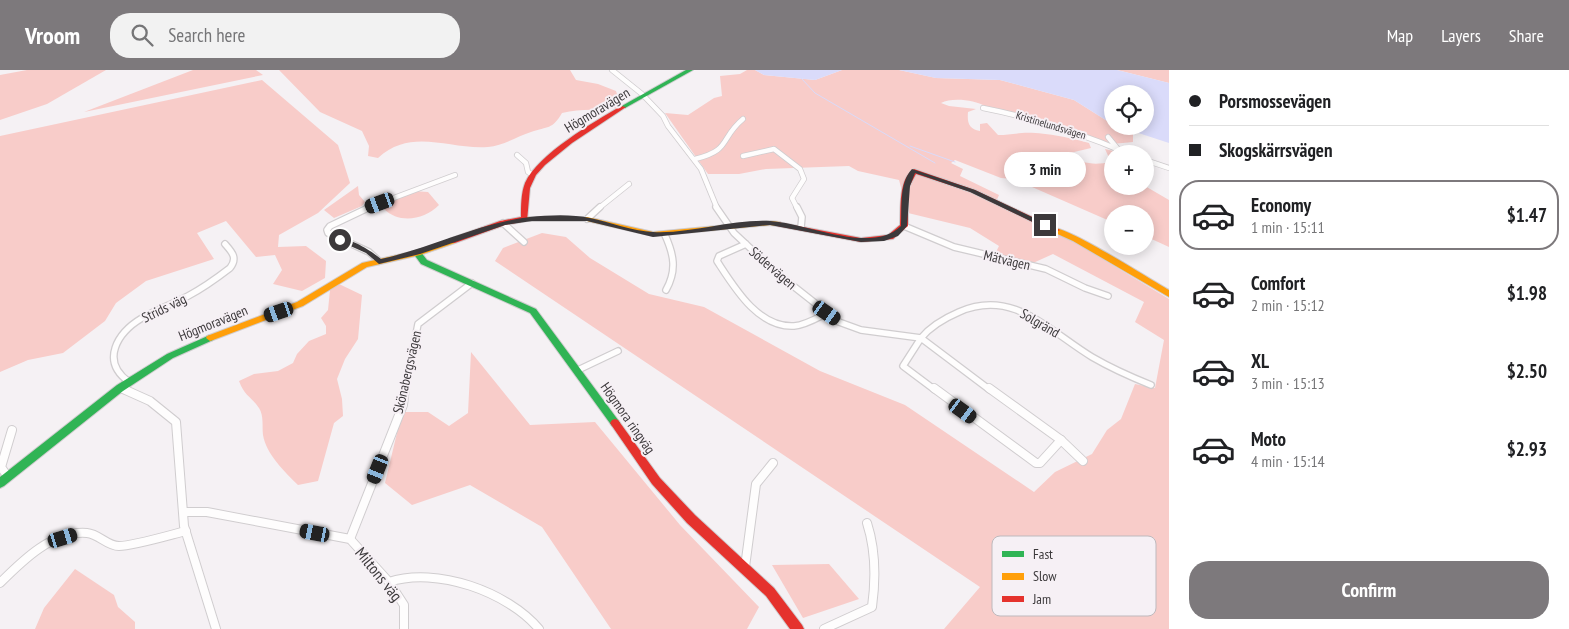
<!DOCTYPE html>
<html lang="en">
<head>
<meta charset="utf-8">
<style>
  :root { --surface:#fff; --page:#f2f2f2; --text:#202124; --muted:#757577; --line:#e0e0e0; --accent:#7d797c }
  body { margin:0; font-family:"PT Sans Narrow",sans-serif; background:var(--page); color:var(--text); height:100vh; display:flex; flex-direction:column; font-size:19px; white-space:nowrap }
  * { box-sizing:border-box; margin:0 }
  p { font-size:16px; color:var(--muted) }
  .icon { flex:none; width:28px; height:28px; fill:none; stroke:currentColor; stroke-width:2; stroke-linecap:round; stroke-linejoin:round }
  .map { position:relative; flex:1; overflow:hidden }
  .drawer { display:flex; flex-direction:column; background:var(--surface); width:400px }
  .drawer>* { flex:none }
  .top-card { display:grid; align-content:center; height:110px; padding:0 20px; background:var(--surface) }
  .tools { position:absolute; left:1104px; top:15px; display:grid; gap:10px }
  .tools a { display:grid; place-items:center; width:50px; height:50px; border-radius:50%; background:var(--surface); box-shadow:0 2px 12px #0003; font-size:25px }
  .end { position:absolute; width:22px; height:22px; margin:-11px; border:6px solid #3c393b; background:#fff; box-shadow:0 0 0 2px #fff }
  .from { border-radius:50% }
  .bubble { position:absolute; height:35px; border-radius:18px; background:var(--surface); box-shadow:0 2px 12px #0003; font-size:16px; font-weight:600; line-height:35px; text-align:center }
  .car { position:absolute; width:15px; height:30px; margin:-15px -8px; border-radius:6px; box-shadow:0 0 4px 1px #0007; background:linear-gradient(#222 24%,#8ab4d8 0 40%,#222 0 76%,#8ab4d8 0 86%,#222 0) }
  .top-card b { display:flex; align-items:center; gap:18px; height:48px; font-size:19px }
  .top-card b+b { border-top:1px solid var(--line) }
  .top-card i { width:12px; height:12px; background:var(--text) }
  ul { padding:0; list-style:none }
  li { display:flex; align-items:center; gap:15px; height:70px; margin:0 10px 8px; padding:0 10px; border:2px solid transparent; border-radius:20px }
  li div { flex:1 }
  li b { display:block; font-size:19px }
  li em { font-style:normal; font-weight:600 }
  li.current { border-color:var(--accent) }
  li>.icon { width:45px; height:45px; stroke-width:1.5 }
  .primary-button { display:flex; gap:10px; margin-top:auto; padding:10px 20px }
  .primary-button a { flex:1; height:58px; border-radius:20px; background:var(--accent); color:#fff; font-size:20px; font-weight:600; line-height:58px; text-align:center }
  header { display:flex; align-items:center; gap:30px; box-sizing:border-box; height:70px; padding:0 25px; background:var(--accent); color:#fff }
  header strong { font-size:24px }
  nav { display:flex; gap:28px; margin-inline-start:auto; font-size:18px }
  .search { width:350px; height:45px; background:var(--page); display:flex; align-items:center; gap:12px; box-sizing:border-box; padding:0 18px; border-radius:20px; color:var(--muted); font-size:19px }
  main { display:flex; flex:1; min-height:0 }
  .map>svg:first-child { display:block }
  .green { fill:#f8ccc9 }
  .water { fill:#dadbfa }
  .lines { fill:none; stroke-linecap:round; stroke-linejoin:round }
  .stream { stroke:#dadbfa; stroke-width:1 }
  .street-far2-casing { stroke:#d0cdcf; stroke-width:6 }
  .street-far1-casing { stroke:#d0cdcf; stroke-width:8 }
  .street-casing { stroke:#d0cdcf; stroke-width:10 }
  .fast-casing { stroke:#d0cdcf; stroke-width:2 }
  .slow-casing { stroke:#d0cdcf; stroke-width:2 }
  .jam-casing { stroke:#d0cdcf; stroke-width:2 }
  .street-far2 { stroke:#fefdfd; stroke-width:4.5 }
  .street-far1 { stroke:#fefdfd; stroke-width:5.5 }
  .street { stroke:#fefdfd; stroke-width:8 }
  .fast { fill:#30b455; fill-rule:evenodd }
  .slow { fill:#ff9f0a; fill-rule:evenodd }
  .jam { fill:#e5322d; fill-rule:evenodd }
  .route { fill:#3c393b }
  .labels { text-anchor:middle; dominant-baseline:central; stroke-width:4; stroke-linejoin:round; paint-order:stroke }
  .far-street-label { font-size:11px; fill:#3c393b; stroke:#f6f0f5 }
  .street-label { font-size:14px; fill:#3c393b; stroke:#f6f0f5 }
  .near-street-label { font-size:16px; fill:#3c393b; stroke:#f6f0f5 }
  .key { fill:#f6f0f5; stroke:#beb9bd; stroke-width:1 }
  .key-label { font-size:14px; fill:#3c393b }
</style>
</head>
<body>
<header>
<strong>Vroom</strong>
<div class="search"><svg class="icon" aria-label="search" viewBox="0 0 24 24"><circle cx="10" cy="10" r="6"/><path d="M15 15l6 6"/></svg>Search here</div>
<nav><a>Map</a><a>Layers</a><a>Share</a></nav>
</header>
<main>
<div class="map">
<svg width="1169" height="559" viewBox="0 0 1169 559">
  <rect width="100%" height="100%" fill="#f5f1f4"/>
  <g class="green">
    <polygon points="27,0 106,0 47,34 0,50 0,5"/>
    <polygon points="193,0 256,0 263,5 84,42"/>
    <path d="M279,0H570L576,10L598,14L616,21L621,37C601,41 582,38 562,43C552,60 548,56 531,62C518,66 503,76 488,77C449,80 412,57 378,88L368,86L369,76L362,61L320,42Z"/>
    <path d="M747,0H755L764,5L815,10L842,0H899L936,8L1000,10L1074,30L1112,54V56L1133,63V72L1112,74L1038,48L985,36C975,30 952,27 941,33L949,36L976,39L968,42C967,53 969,59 980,61V54L987,53L998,65C1007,65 1013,64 1022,63C1037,61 1074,68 1089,73L1091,78L1070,83C1082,95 1095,95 1111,92L1105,79L1122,83L1112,84V116H1145L1169,130V177L1145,166V144H1112V152L1014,109L1001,108L955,90L951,93L963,99L960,106L999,125L995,134L1066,167L1169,229V559H944L980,517L495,191L503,178L542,163L566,167L590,188L649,224L704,237L820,301L905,335L1034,422L1055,402L1092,384L1107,360L1121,349L1135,314L1155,318L1164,270L1135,252L1144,232L1053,184L1033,193L995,184L999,176L970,158L908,143L899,110L858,101L849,96L766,99L739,104H708L665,43L688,45L714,28L722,26L720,6L740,4Z"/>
    <polygon points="1117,0 1169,0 1169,13"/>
    <polygon points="262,10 338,75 350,113 318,143 279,165 278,177 306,176 326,191 325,208 302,221 273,214 282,200 275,185 256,187 226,151 197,163 214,189 146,211 116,233 105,251 63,283 28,290 0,302 0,66"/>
    <polygon points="358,116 359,125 365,132 362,136 334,148 324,140"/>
    <path d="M413,121L428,122L439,135C424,150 399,154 384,139L391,132Z"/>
    <path d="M339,214L362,225L358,269L345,289L337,309L342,329L343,346L334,353L318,411L298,415C285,402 266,384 263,365C262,356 264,346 259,338C251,326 245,327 239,311L254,304L278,301L293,293L297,284L309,271L326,264V256L321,248L328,240L330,220Z"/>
    <polygon points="471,282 530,355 595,352 680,455 759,537 747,559 611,559 542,457 470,415 412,435 385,413 402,342 428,342 449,356 468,343"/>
    <polygon points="829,494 859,529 803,548 772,495"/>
    <polygon points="75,499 114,525 118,537 135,552 135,559 35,559 44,538"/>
  </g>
  <g class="water">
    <polygon points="755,0 842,0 815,10 764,5"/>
    <polygon points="899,0 1117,0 1169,13 1169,73 1117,56 1145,56 1145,24 1112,24 1112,54 1074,30 1000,10 936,8"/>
  </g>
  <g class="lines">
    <g class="stream">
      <polyline points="801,8 815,23 935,93"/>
      <polyline points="910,76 955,92"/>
    </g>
    <g class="street-far2-casing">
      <g id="street-far2">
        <polyline points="612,0 642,24 663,46 668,56 701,99 717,138"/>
        <path d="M983,38C1034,48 1081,63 1129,84"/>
        <polyline points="1108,67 1117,78 1116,84"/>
        <polyline points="517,85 526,93 528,102 533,105"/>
        <polyline points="743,86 774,79 800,99 804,109 792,128 797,138"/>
        <path d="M695,89C732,80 719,69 743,49"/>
        <polyline points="1145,90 1169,98"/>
        <polyline points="367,138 455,105"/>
        <polyline points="599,138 629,114"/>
      </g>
    </g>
    <g class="street-far1-casing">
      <g id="street-far1">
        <polyline points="370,137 330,156 327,160 328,163 369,182 379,191"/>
        <path d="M716,137L734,163L778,204L839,252L861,260L921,268C931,256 945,248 959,242C1013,218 1049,261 1092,287C1111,298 1131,307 1151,315"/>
        <polyline points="797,137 802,147 801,157"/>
        <polyline points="587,149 600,137"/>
        <polyline points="503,153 524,172"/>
        <polyline points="904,156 954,177 1046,199 1085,218 1108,226"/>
        <path d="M665,165C674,185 677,200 666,220"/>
        <path d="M746,174L719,186L717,191C734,217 758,258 794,256C806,255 817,248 827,243"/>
        <polyline points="578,300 618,281"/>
        <path d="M129,312C100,291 117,263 142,248C157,239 173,234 188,226C203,218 217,208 230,198C238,188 232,182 225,174"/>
        <polyline points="120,318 123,320"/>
        <polyline points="405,320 418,254 472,213"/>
        <polyline points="935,320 903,296 921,268 990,320"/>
      </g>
    </g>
    <g class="street-casing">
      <g id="street">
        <polyline points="121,318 150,331 176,352 184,456 216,559"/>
        <polyline points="934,318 1036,393 1040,393 1061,370"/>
        <polyline points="989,318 1061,370"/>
        <polyline points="1061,370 1083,391"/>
        <polyline points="8,407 1,397 12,360"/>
        <polyline points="184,442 207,442 350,469 389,512 404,535 404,559"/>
        <polyline points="350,469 403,335 405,318"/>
        <polyline points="745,497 756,414 773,393"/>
        <path d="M389,512C436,496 508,522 539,559"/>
        <path d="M0,513C22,491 53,460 87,463C99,464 107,476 119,476C133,476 170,465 186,461"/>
        <path d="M824,559L872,537C876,508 876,481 867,453"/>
      </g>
    </g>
    <g class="fast-casing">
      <g id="fast">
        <polygon points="686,0 693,0 625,38 620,37"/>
        <polygon points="414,181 420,181 427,190 536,239 618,350 620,353 618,356 615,357 612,356 530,243 421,194 413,183"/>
        <polygon points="210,265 214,268 213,270 173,288 123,321 4,416 0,418 0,407 117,315 167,284"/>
      </g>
    </g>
    <g class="slow-casing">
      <g id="slow">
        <polygon points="521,147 587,147 653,162 770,151 780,152 781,154 777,156 770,155 653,166 587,151 521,151"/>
        <path d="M1053,158C1069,157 1151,210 1169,220V227L1073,171L1053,162Z"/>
        <polygon points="452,169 455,169 455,173 420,185 367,197 303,236 213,270 210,271 206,268 207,266 297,232 362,193 415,181"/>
      </g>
    </g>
    <g class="jam-casing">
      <g id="jam">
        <path d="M621,36L626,37L572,73L545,95L536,105L530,118L527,151L505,155L455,173H449V169L500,151L521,147C521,136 521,123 525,113C538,84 594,52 621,36Z"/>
        <path d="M914,99L975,120L1060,160L1056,162H1053L971,122L916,104L908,119V156L893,169L861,172L777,156L773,154L777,152L861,168L888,165L900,155C901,139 898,108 914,99Z"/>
        <polygon points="615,349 618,350 660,408 695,445 774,518 802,555 804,559 790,559 766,526 687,453 652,414 612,356 610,353 612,350"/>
      </g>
    </g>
    <use href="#street-far2" class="street-far2"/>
    <use href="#street-far1" class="street-far1"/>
    <use href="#street" class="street"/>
    <use href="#fast" class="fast"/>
    <use href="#slow" class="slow"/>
    <use href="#jam" class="jam"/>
  </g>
  <path class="route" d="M912,99L975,120L1049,155L1043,157L970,122L915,103L910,116L907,156L898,166L884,171L861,172L770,155L653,167L587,151H532L505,155L420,184L379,194L366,183L337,170C345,164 373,182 381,189C431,178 479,153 530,147C548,145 573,144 590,148C610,152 632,161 653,162C692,164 731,149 770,151C807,153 871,185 901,156C902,137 899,113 912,99Z"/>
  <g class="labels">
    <g class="far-street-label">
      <text transform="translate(1051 55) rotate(17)">Kristinelundsvägen</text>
    </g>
    <g class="street-label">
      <text transform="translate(597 40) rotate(-31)">Högmoravägen</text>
      <text transform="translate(1007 190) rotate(13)">Mätvägen</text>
      <text transform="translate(773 198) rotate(41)">Södervägen</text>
      <text transform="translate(164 238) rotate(-26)">Strids väg</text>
      <text transform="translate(213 253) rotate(-22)">Högmoravägen</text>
      <text transform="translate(1040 253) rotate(30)">Solgränd</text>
      <text transform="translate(407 302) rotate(-77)">Skönabergsvägen</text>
      <text transform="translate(628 348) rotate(55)">Högmora ringväg</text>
    </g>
    <g class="near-street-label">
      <text transform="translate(379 504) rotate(51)">Miltons väg</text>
    </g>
  </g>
  <rect x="992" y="466" width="164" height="80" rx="8" class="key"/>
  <rect x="1002" y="481" width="22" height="6" fill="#30b455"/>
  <rect x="1002" y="503" width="22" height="7" fill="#ff9f0a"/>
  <rect x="1002" y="526" width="22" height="6" fill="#e5322d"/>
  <g class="key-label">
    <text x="1033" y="489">Fast</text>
    <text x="1033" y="511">Slow</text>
    <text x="1033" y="534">Jam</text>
  </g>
</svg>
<div class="tools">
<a><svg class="icon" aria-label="locate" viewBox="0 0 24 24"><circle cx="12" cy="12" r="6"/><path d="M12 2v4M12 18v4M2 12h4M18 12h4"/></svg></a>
<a>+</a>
<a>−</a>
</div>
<i class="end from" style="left:340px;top:170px"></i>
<i class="end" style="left:1045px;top:155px"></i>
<div class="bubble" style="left:1004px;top:82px;width:82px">3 min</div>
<i class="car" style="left:380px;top:133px;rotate:250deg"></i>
<i class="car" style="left:279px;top:242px;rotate:251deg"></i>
<i class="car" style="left:827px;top:243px;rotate:125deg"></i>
<i class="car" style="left:963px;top:341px;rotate:126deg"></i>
<i class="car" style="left:378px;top:399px;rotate:202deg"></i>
<i class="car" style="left:315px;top:463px;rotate:281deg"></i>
<i class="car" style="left:63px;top:468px;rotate:73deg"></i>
</div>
<section class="drawer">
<div class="top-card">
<b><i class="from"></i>Porsmossevägen</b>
<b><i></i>Skogskärrsvägen</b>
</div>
<ul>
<li class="current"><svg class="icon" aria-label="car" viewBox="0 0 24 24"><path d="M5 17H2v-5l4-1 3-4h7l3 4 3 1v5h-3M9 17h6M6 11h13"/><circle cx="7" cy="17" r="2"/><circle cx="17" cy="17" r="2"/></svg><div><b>Economy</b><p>1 min · 15:11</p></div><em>$1.47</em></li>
<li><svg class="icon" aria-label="car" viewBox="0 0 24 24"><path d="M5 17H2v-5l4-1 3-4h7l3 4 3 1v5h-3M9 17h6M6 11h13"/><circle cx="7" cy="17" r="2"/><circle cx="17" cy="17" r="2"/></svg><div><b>Comfort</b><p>2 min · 15:12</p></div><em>$1.98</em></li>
<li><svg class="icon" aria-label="car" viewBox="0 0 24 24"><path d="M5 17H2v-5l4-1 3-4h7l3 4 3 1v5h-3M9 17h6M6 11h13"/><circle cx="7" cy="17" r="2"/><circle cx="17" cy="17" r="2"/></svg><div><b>XL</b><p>3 min · 15:13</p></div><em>$2.50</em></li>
<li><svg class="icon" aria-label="car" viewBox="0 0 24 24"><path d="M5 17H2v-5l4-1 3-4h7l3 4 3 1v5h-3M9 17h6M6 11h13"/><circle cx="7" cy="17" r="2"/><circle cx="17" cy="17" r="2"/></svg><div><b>Moto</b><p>4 min · 15:14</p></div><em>$2.93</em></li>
</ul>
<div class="primary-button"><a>Confirm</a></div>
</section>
</main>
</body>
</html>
